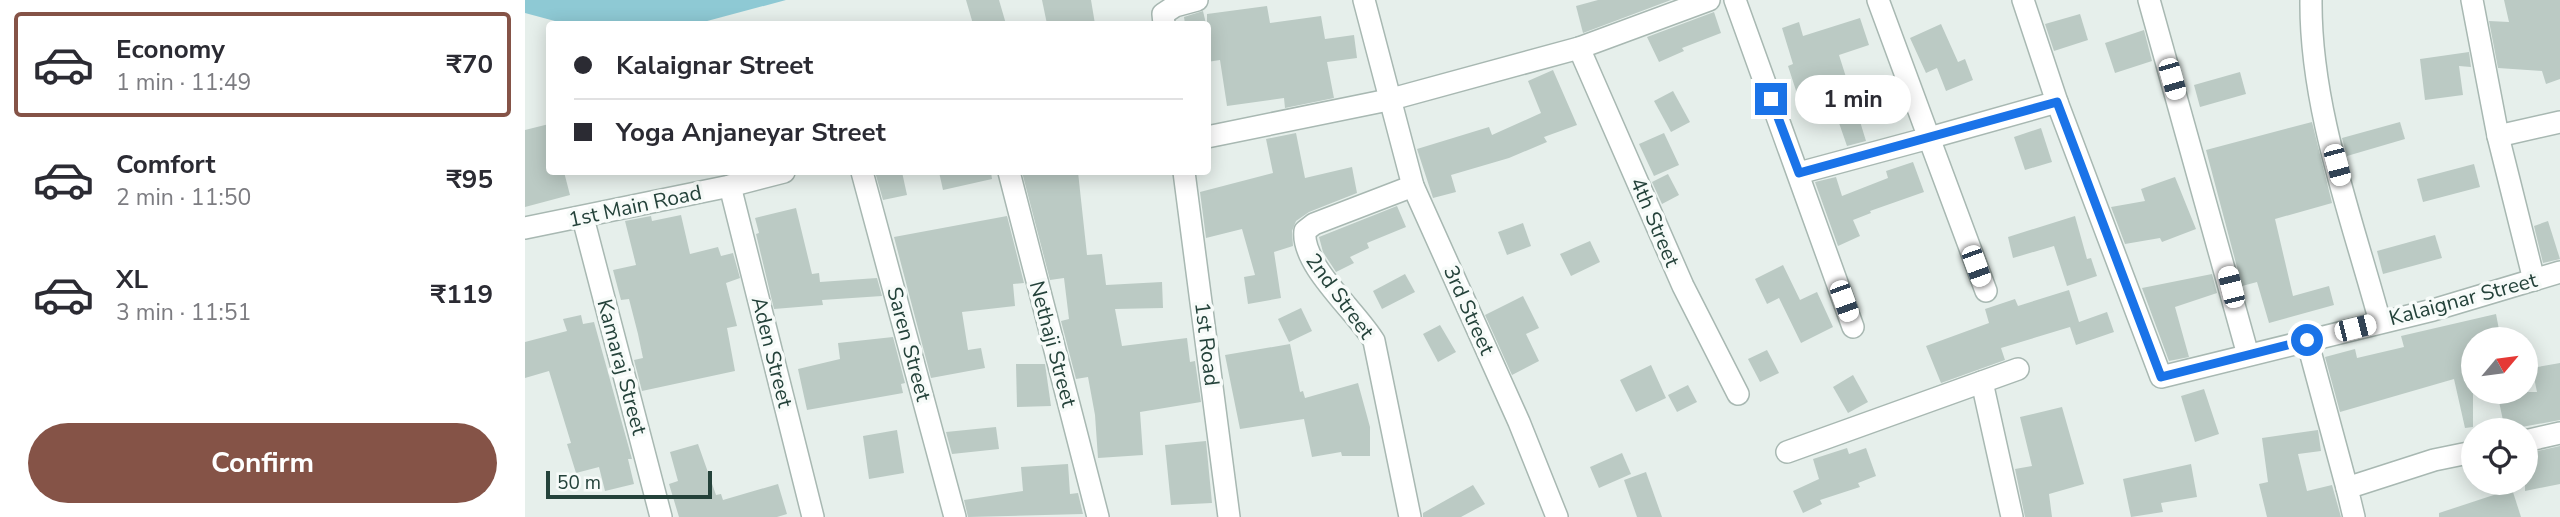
<!DOCTYPE html>
<html lang="en">
<head>
<meta charset="utf-8">
<style>
  :root { --surface:#fff; --page:#f2f2f3; --text:#2b2b33; --muted:#7c7c81; --line:#e1e1e2; --accent:#855347 }
  body { margin:0; font-family:"Nunito Sans",sans-serif; background:var(--page); color:var(--text); height:100vh; display:flex; flex-direction:column; font-size:26px; white-space:nowrap }
  * { box-sizing:border-box; margin:0 }
  p { font-size:23px; color:var(--muted) }
  .icon { flex:none; width:38px; height:38px; fill:none; stroke:currentColor; stroke-width:2; stroke-linecap:round; stroke-linejoin:round }
  .map { position:relative; flex:1; overflow:hidden }
  .sheet { display:flex; flex-direction:column; background:var(--surface); width:525px }
  .sheet>* { flex:none }
  .hud { position:absolute; left:21px; top:21px; width:665px; height:154px; border-radius:7px; box-shadow:0 4px 18px #0003; display:grid; align-content:center; height:154px; padding:0 28px; background:var(--surface) }
  .needle { width:46px; rotate:61deg }
  .buttons { position:absolute; left:1936px; top:327px; display:grid; gap:14px }
  .buttons a { display:grid; place-items:center; width:77px; height:77px; border-radius:50%; background:var(--surface); box-shadow:0 4px 18px #0003; font-size:35px }
  .scale { position:absolute; left:21px; bottom:18px; width:166px; box-sizing:border-box; padding-left:7px; border:4px solid #24423a; border-top:0; font-size:19px; line-height:24px; white-space:nowrap; color:#24423a; -webkit-text-stroke:5px #f7fbf9; paint-order:stroke }
  .end { position:absolute; width:32px; height:32px; margin:-16px; border:9px solid #1a73e8; background:#fff; box-shadow:0 0 0 4px #fff }
  .from { border-radius:50% }
  .bubble { position:absolute; height:49px; border-radius:24px; background:var(--surface); box-shadow:0 4px 18px #0003; font-size:23px; font-weight:700; line-height:49px; text-align:center }
  .car { position:absolute; width:21px; height:42px; margin:-21px -10px; border-radius:9px; box-shadow:0 0 5px 2px #0007; background:linear-gradient(#fff 24%,#345 0 40%,#fff 0 76%,#345 0 86%,#fff 0) }
  .hud b { display:flex; align-items:center; gap:24px; height:66px; font-size:26px }
  .hud b+b { border-top:2px solid var(--line) }
  .hud i { width:18px; height:18px; background:var(--text) }
  ul { padding:12px 0 0; list-style:none }
  li { display:flex; align-items:center; gap:21px; height:105px; margin:0 14px 10px; padding:0 14px; border:4px solid transparent; border-radius:7px }
  li div { flex:1 }
  li b { display:block; font-size:26px }
  li em { font-style:normal; font-weight:700 }
  li.on { border-color:var(--accent) }
  li>.icon { width:63px; height:63px; stroke-width:1.5 }
  .primary-button { display:flex; gap:14px; margin-top:auto; padding:14px 28px }
  .primary-button a { flex:1; height:80px; border-radius:42px; background:var(--accent); color:#fff; font-size:28px; font-weight:700; line-height:80px; text-align:center }
  main { display:flex; flex:1; min-height:0 }
  .map>svg:first-child { display:block }
  .water { fill:#8ec9d4 }
  .building { fill:#bbcac4 }
  .lines { fill:none; stroke-linecap:round; stroke-linejoin:round }
  .street-casing { stroke:#a8b8b2; stroke-width:24 }
  .street { stroke:#fff; stroke-width:21 }
  .route { stroke:#1a73e8; stroke-width:9 }
  .labels { text-anchor:middle; dominant-baseline:central; stroke-width:7; stroke-linejoin:round; paint-order:stroke }
  .street-label { font-size:21px; fill:#24423a; stroke:#f7fbf9 }
</style>
</head>
<body>
<main>
<section class="sheet">
<ul>
<li class="on"><svg class="icon" aria-label="car" viewBox="0 0 24 24"><path d="M5 17H2v-5l4-1 3-4h7l3 4 3 1v5h-3M9 17h6M6 11h13"/><circle cx="7" cy="17" r="2"/><circle cx="17" cy="17" r="2"/></svg><div><b>Economy</b><p>1 min · 11:49</p></div><em>₹70</em></li>
<li><svg class="icon" aria-label="car" viewBox="0 0 24 24"><path d="M5 17H2v-5l4-1 3-4h7l3 4 3 1v5h-3M9 17h6M6 11h13"/><circle cx="7" cy="17" r="2"/><circle cx="17" cy="17" r="2"/></svg><div><b>Comfort</b><p>2 min · 11:50</p></div><em>₹95</em></li>
<li><svg class="icon" aria-label="car" viewBox="0 0 24 24"><path d="M5 17H2v-5l4-1 3-4h7l3 4 3 1v5h-3M9 17h6M6 11h13"/><circle cx="7" cy="17" r="2"/><circle cx="17" cy="17" r="2"/></svg><div><b>XL</b><p>3 min · 11:51</p></div><em>₹119</em></li>
</ul>
<div class="primary-button"><a>Confirm</a></div>
</section>
<div class="map">
<svg width="2035" height="517" viewBox="0 0 2035 517">
  <rect width="100%" height="100%" fill="#e6efeb"/>
  <polygon class="water" points="0,0 261,0 171,24 41,24 0,13"/>
  <g class="building">
    <polygon points="441,0 474,0 481,24 448,24"/>
    <polygon points="517,0 566,0 570,24 522,24"/>
    <polygon points="1073,0 1146,0 1058,33 1051,6"/>
    <polygon points="1979,0 2035,0 2035,79 2021,84 2017,71 1973,68 1964,21 1984,22"/>
    <polygon points="742,6 745,23 796,16 800,39 829,35 832,58 802,62 809,98 760,108 759,98 702,106 695,60 682,62 682,14"/>
    <polygon points="678,11 681,24 660,24 659,17"/>
    <polygon points="1189,12 1196,33 1157,48 1159,51 1134,62 1122,37"/>
    <polygon points="1555,14 1563,40 1529,51 1520,24"/>
    <polygon points="1335,18 1344,45 1314,55 1327,96 1363,84 1368,103 1333,115 1341,141 1322,146 1305,97 1276,106 1263,66 1268,64 1257,28 1274,22 1278,36"/>
    <polygon points="1416,24 1433,62 1440,59 1448,80 1421,91 1412,68 1401,73 1385,38"/>
    <polygon points="1619,30 1627,61 1590,73 1580,43"/>
    <polygon points="1944,52 1946,67 1934,66 1938,95 1900,100 1895,59"/>
    <polygon points="1028,70 1052,125 1019,137 1022,142 984,158 926,175 931,192 908,198 892,149 964,127 967,135 1016,113 1003,81"/>
    <polygon points="1715,72 1721,94 1675,107 1669,85"/>
    <polygon points="1148,91 1165,122 1146,132 1129,101"/>
    <polygon points="1787,122 1807,203 1750,219 1768,296 1804,286 1809,305 1744,323 1732,282 1717,286 1681,150"/>
    <polygon points="1875,122 1880,139 1822,156 1817,138"/>
    <polygon points="24,124 24,172 39,172 45,195 0,207 0,130"/>
    <polygon points="1516,128 1527,162 1500,170 1489,137"/>
    <polygon points="771,133 780,178 827,167 832,193 784,212 771,221 767,231 768,246 749,252 756,298 723,304 719,277 730,275 717,229 681,238 675,192 748,173 741,139"/>
    <polygon points="1139,133 1154,165 1129,176 1114,144"/>
    <polygon points="1388,162 1399,192 1345,211 1346,213 1328,220 1335,236 1313,246 1290,182 1311,177 1317,196 1363,178 1361,171"/>
    <polygon points="1949,164 1955,187 1898,202 1892,179"/>
    <polygon points="350,172 377,172 382,195 358,200"/>
    <polygon points="414,172 466,172 467,179 418,190"/>
    <polygon points="497,172 553,172 562,255 577,254 581,285 637,282 638,308 590,309 597,346 662,338 665,362 670,361 676,402 615,412 618,455 573,458 570,415 563,377 551,379 536,321 544,319 539,278 525,280"/>
    <polygon points="1143,174 1154,195 1137,204 1127,182"/>
    <polygon points="1650,177 1671,229 1637,242 1635,238 1600,244 1586,207 1620,201 1616,189"/>
    <polygon points="872,206 881,227 842,243 844,248 825,257 829,263 811,272 798,252 794,237"/>
    <polygon points="271,208 287,274 294,273 295,282 352,278 357,296 297,300 298,305 249,309 231,234 234,233 230,218"/>
    <polygon points="156,215 165,254 193,247 196,256 208,253 215,278 201,283 212,326 202,328 210,371 117,391 109,360 118,358 113,334 104,299 96,300 88,270 111,265 100,221 126,216 127,221"/>
    <polygon points="482,216 499,283 488,284 490,306 437,312 443,350 456,348 460,368 406,378 369,237"/>
    <polygon points="1550,216 1562,259 1566,258 1572,276 1542,286 1529,246 1488,258 1483,237"/>
    <polygon points="2023,221 2035,259 2018,263 2009,226"/>
    <polygon points="998,223 1006,246 982,255 973,232"/>
    <polygon points="1910,235 1917,258 1858,274 1852,251"/>
    <polygon points="1065,241 1075,262 1046,276 1035,254"/>
    <polygon points="1258,265 1275,300 1292,292 1308,327 1276,343 1254,298 1242,304 1230,279"/>
    <polygon points="880,274 890,292 857,309 848,291"/>
    <polygon points="1687,274 1692,293 1650,307 1664,357 1644,361 1617,288"/>
    <polygon points="1544,290 1554,322 1582,312 1589,332 1551,345 1545,327 1476,348 1480,360 1416,383 1401,346 1464,323 1460,309 1490,299 1493,306"/>
    <polygon points="998,296 1014,328 1001,334 1014,361 987,375 960,315"/>
    <polygon points="776,308 787,331 764,342 753,319"/>
    <polygon points="1971,314 1976,340 1948,340 1948,427 1940,428 1929,379 1815,412 1800,357 1830,349 1832,358 1879,347 1876,336"/>
    <polygon points="56,315 58,324 69,322 107,459 103,459 109,484 80,491 74,467 51,473 42,444 46,443 24,371 0,378 0,342 42,331 38,319"/>
    <polygon points="915,325 931,352 913,362 898,334"/>
    <polygon points="368,337 380,383 376,384 378,393 282,410 273,369 315,359 313,343"/>
    <polygon points="765,344 775,392 778,391 780,398 833,383 845,427 845,456 817,456 816,452 787,457 779,419 715,429 700,355"/>
    <polygon points="1242,350 1254,373 1235,382 1223,359"/>
    <polygon points="2035,363 2035,420 1980,430 1972,392 2012,392 2007,368"/>
    <polygon points="491,364 520,364 526,406 492,407"/>
    <polygon points="1126,365 1141,398 1111,412 1095,380"/>
    <polygon points="1328,375 1343,402 1323,413 1308,387"/>
    <polygon points="1163,385 1172,402 1152,412 1143,395"/>
    <polygon points="1679,389 1694,434 1670,442 1656,396"/>
    <polygon points="1537,407 1559,484 1524,494 1527,517 1500,517 1490,469 1507,466 1495,417"/>
    <polygon points="471,427 474,449 427,454 421,432"/>
    <polygon points="372,430 379,473 344,479 338,436"/>
    <polygon points="1793,430 1796,451 1773,454 1782,491 1807,485 1816,517 1742,517 1734,484 1743,482 1737,438"/>
    <polygon points="681,441 687,503 646,505 640,445"/>
    <polygon points="173,444 191,495 196,494 198,500 253,484 262,514 252,517 154,517 144,484 153,481 145,452"/>
    <polygon points="2035,446 2035,484 2000,491 2000,454"/>
    <polygon points="1322,448 1324,454 1341,448 1351,476 1333,483 1335,487 1295,500 1297,504 1278,513 1268,491 1294,479 1288,459"/>
    <polygon points="1097,453 1106,474 1074,488 1065,467"/>
    <polygon points="543,464 545,494 553,493 558,514 443,517 439,500 498,491 496,467"/>
    <polygon points="1666,464 1672,497 1636,503 1638,512 1606,517 1598,479"/>
    <polygon points="1121,472 1137,517 1112,517 1099,480"/>
    <polygon points="948,485 960,504 936,517 898,517 898,513"/>
    <polygon points="1987,489 1996,517 1914,517 1914,513"/>
  </g>
  <g class="lines">
    <g class="street-casing">
      <g id="street">
        <polyline points="839,0 888,186 994,422 1032,517"/>
        <polyline points="1210,0 1328,327"/>
        <polyline points="1498,0 1532,102 1636,377 1908,310 2035,272"/>
        <polyline points="1624,0 1723,355"/>
        <path d="M1786,0C1785,108 1827,218 1855,322"/>
        <polyline points="1947,0 1973,136 2009,280"/>
        <polyline points="639,24 638,14 650,6 672,0"/>
        <polyline points="1054,48 1158,286 1213,394"/>
        <polyline points="1973,136 2035,122"/>
        <polyline points="682,137 863,100 1054,48 1184,0"/>
        <polyline points="337,172 430,517"/>
        <polyline points="484,172 573,517"/>
        <polyline points="659,172 704,517"/>
        <polyline points="1274,173 1404,138 1353,0"/>
        <polyline points="205,186 288,517"/>
        <polyline points="58,218 136,517"/>
        <polyline points="0,228 205,186 259,172"/>
        <polyline points="1461,291 1404,138 1532,102"/>
        <polyline points="1782,340 1822,488"/>
        <polyline points="1457,382 1487,517"/>
        <polyline points="2000,441 2035,433"/>
        <polyline points="1262,452 1493,369"/>
        <path d="M885,517L849,341C831,311 776,265 780,231L789,224L888,186"/>
        <polyline points="1829,517 1822,488 1909,460 1948,452"/>
      </g>
    </g>
    <use href="#street" class="street"/>
  </g>
  <g class="lines">
    <polyline class="route" points="1246,99 1274,173 1532,102 1636,377 1782,340"/>
  </g>
  <g class="labels">
    <g class="street-label">
      <text transform="translate(110 206) rotate(-12)">1st Main Road</text>
      <text transform="translate(1130 222) rotate(67)">4th Street</text>
      <text transform="translate(815 296) rotate(54)">2nd Street</text>
      <text transform="translate(1938 299) rotate(-15)">Kalaignar Street</text>
      <text transform="translate(944 310) rotate(66)">3rd Street</text>
      <text transform="translate(384 344) rotate(75)">Saren Street</text>
      <text transform="translate(528 344) rotate(75)">Nethaji Street</text>
      <text transform="translate(682 344) rotate(83)">1st Road</text>
      <text transform="translate(247 352) rotate(76)">Aden Street</text>
      <text transform="translate(97 367) rotate(75)">Kamaraj Street</text>
    </g>
  </g>
</svg>
<div class="buttons">
<a><svg class="needle" viewBox="-14 -14 28 28"><path d="M0-13l5 13h-10z" fill="#e53935"/><path d="M0 13l5-13h-10z" fill="#7c7c81"/></svg></a>
<a><svg class="icon" aria-label="locate" viewBox="0 0 24 24"><circle cx="12" cy="12" r="6"/><path d="M12 2v4M12 18v4M2 12h4M18 12h4"/></svg></a>
</div>
<div class="scale">50 m</div>
<i class="end from" style="left:1782px;top:340px"></i>
<i class="end" style="left:1246px;top:99px"></i>
<div class="bubble" style="left:1270px;top:75px;width:116px">1 min</div>
<i class="car" style="left:1647px;top:79px;rotate:164deg"></i>
<i class="car" style="left:1812px;top:165px;rotate:165deg"></i>
<i class="car" style="left:1451px;top:266px;rotate:160deg"></i>
<i class="car" style="left:1706px;top:287px;rotate:346deg"></i>
<i class="car" style="left:1319px;top:301px;rotate:160deg"></i>
<i class="car" style="left:1830px;top:328px;rotate:76deg"></i>
<div class="hud">
<b><i class="from"></i>Kalaignar Street</b>
<b><i></i>Yoga Anjaneyar Street</b>
</div>
</div>
</main>
</body>
</html>
